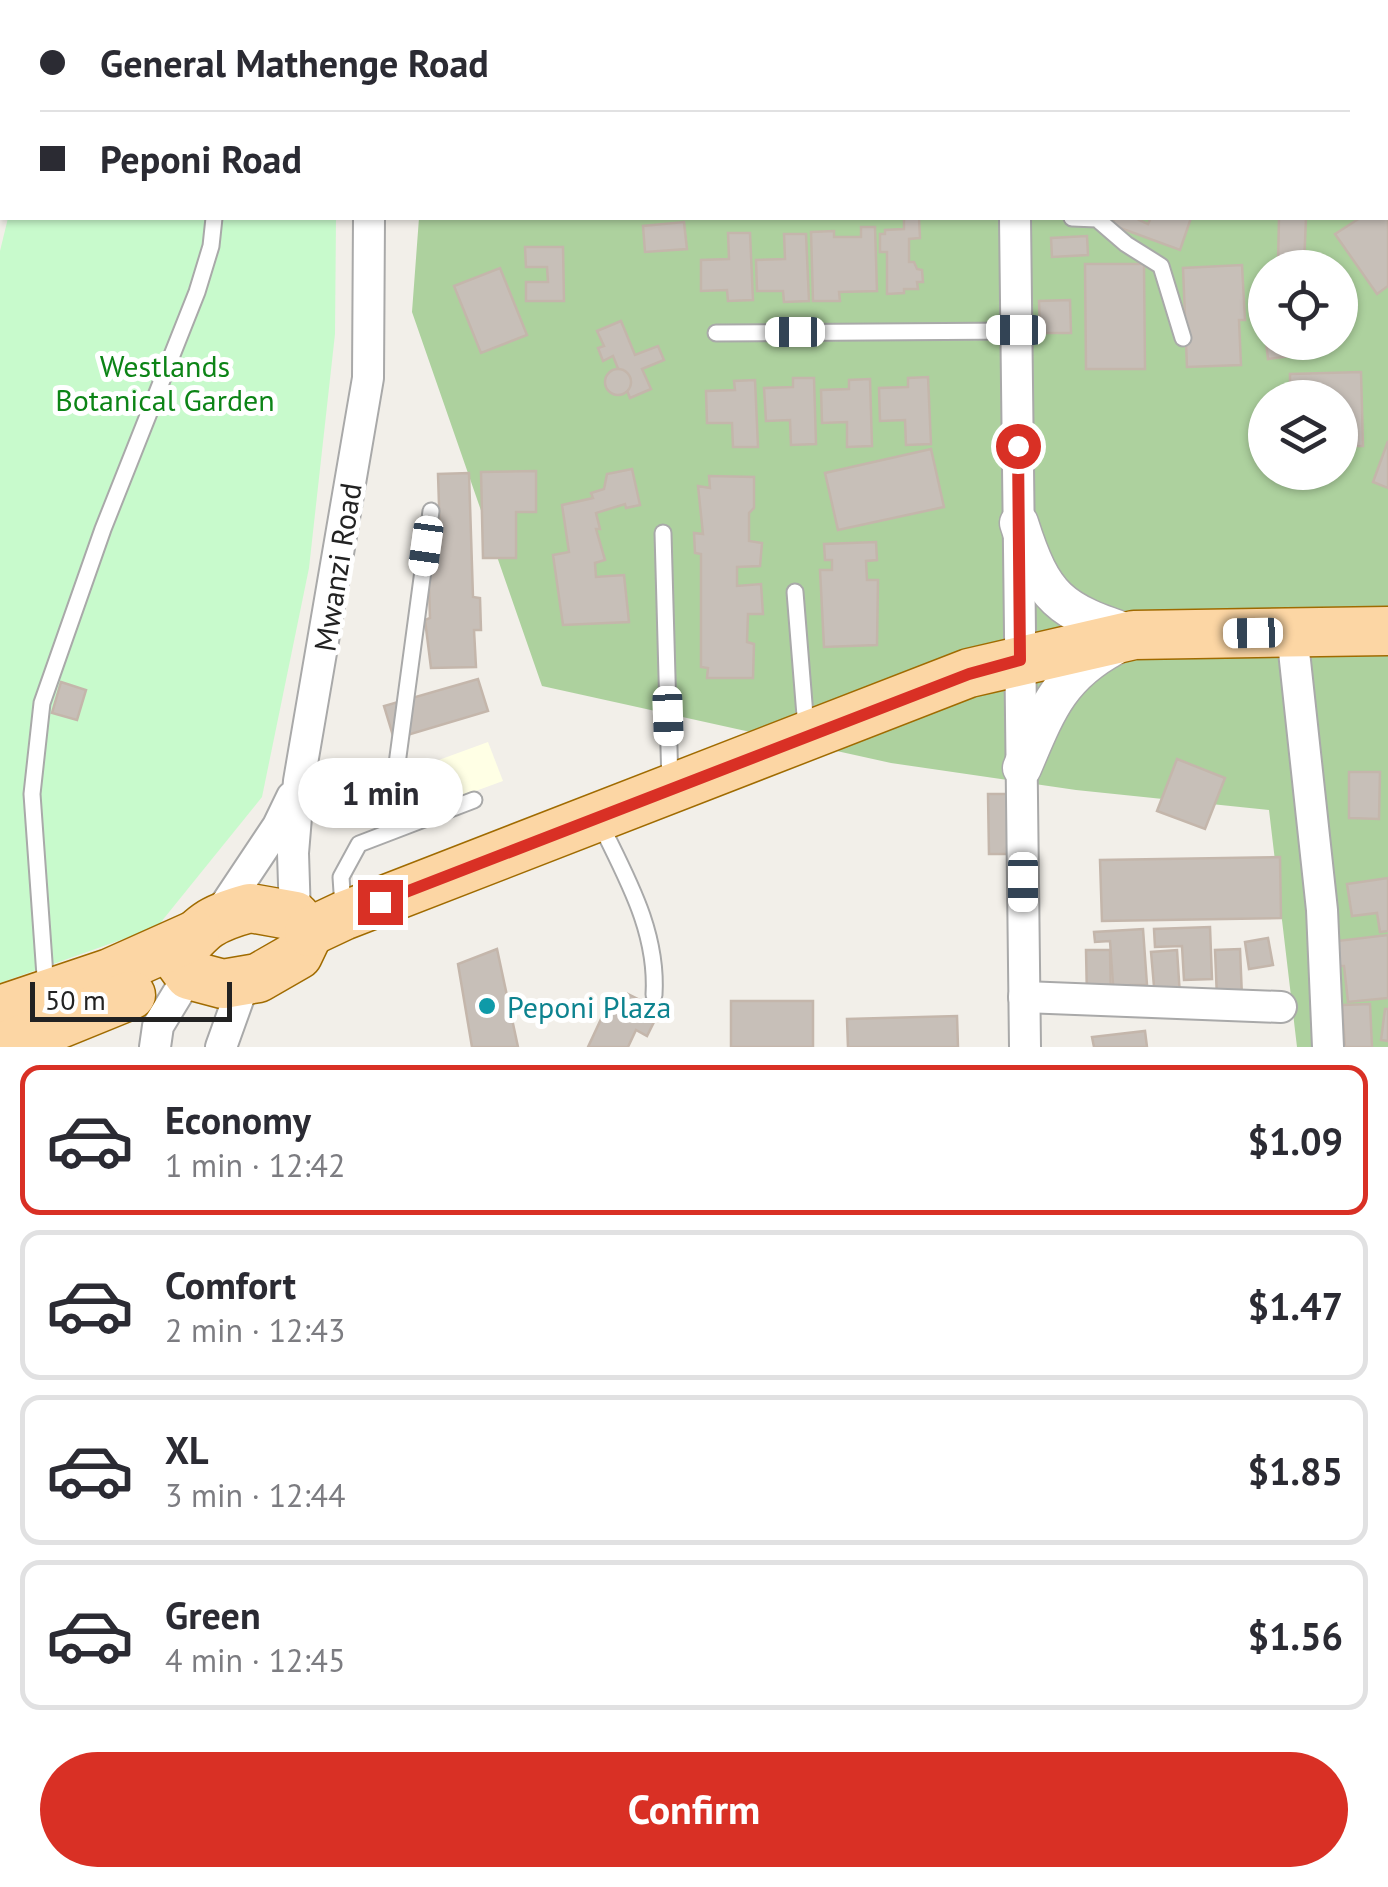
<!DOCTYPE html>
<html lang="en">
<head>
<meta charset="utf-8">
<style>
  :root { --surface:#fff; --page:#f2f2f3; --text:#2b2b33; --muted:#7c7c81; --line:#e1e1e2; --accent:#d93025 }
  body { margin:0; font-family:"PT Sans",sans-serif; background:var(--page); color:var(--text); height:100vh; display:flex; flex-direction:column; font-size:38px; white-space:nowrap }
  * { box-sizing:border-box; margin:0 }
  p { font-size:32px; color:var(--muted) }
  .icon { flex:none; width:55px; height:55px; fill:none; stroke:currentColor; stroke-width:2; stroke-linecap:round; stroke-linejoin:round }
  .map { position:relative; height:1047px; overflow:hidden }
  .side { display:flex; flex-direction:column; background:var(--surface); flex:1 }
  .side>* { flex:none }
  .top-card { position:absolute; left:0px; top:0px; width:1390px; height:220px; box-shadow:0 2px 8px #0004; display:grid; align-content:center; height:220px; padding:0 40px; background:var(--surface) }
  .buttons { position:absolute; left:1248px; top:250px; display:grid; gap:20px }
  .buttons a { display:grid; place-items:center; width:110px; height:110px; border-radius:50%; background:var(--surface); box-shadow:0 2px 8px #0004; font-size:50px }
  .scale { position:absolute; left:30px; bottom:25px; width:202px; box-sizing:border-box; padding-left:10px; border:5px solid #222; border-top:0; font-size:28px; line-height:35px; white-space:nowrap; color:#222; -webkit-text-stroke:8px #fff; paint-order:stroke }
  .end { position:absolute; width:45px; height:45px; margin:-22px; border:12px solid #d93025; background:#fff; box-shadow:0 0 0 5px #fff }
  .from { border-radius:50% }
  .bubble { position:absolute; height:70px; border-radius:35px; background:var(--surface); box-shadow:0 2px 8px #0004; font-size:32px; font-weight:800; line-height:70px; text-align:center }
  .car { position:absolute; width:30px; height:60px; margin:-30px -15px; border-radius:12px; box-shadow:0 0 8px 2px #0007; background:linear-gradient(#fff 24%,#345 0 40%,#fff 0 76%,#345 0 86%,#fff 0) }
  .top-card b { display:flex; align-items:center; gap:35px; height:95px; font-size:38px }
  .top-card b+b { border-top:2px solid var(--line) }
  .top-card i { width:25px; height:25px; background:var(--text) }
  ul { padding:18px 0 0; list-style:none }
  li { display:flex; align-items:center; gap:30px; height:150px; margin:0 20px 15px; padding:0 20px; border:5px solid var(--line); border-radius:20px }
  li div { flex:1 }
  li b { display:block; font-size:38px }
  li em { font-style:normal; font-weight:800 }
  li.active { border-color:var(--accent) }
  li>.icon { width:90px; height:90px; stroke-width:1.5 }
  .action { display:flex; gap:20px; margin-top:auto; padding:20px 40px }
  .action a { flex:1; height:115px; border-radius:60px; background:var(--accent); color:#fff; font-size:40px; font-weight:800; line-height:115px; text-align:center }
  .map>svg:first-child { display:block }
  .education { fill:#ffffe5 }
  .forest { fill:#add19e; fill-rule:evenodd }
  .park { fill:#c8facc }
  .building { fill:#c7bfb8; stroke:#c4b6ab; stroke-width:2.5 }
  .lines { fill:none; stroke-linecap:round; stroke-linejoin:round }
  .service-casing { stroke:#a9a9a9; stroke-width:19 }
  .minor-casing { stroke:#a9a9a9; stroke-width:34 }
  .tertiary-casing { stroke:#a9a9a9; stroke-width:41 }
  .primary-casing { stroke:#a06b00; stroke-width:51 }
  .service { stroke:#fff; stroke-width:15 }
  .minor { stroke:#fff; stroke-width:30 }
  .tertiary { stroke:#fff; stroke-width:38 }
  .primary { stroke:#fcd6a4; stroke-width:48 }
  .route { stroke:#d93025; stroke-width:12 }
  .culture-dot { fill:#0f9aa8; stroke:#fff; stroke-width:4 }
  .labels { text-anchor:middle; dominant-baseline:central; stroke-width:10; stroke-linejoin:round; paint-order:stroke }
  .park-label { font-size:30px; fill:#0c8416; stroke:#fff }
  .street-label { font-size:30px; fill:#222; stroke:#fff }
  .culture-label { font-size:30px; fill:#0d838f; stroke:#fff; text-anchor:start }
</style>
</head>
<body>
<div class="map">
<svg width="1388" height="1047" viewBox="0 0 1388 1047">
  <rect width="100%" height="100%" fill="#f2efe9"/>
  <polygon class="education" points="488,742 503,781 410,815 395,776"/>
  <g class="forest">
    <rect x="966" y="0" width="392" height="2"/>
    <path d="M1388,153V1047H1297L1269,810L1076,790L891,763L542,686L412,312L419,218H1388ZM1265,268H1340V342H1265ZM1265,398H1340V472H1265Z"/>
  </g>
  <g class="park">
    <polygon points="20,0 338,0 20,2"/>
    <polygon points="8,218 336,218 335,334 309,568 262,797 157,927 0,983 0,251"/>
  </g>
  <g class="building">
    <polygon points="516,0 682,0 683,2 516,2"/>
    <polygon points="1207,0 1285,0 1282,2"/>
    <polygon points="1388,198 1388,286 1377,294 1335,234 1360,218 1388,218"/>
    <polygon points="904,218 919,218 920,238 909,239 909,262 914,262 917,269 922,270 923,282 917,282 918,289 904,289 904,293 887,294 887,252 880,252 880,234 885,234 885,230 904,229"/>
    <polygon points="1115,218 1140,218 1139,220 1148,224 1151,218 1191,218 1180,250 1112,225"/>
    <polygon points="1279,218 1306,218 1304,265 1278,264"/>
    <polygon points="684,222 687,249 645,252 643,226"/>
    <polygon points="861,227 875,227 877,291 839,292 840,301 813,301 811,232 834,231 834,237 861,237"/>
    <polygon points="728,233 750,233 753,300 728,301 727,290 701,291 701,260 729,259"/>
    <polygon points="784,234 806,234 809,301 784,302 783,291 757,291 756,260 785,259"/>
    <polygon points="1087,236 1088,255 1052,257 1051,238"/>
    <polygon points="525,247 563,247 564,301 526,301 526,282 548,282 547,267 526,267"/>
    <polygon points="1085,264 1144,264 1145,369 1086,369"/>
    <polygon points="1242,265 1245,320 1239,320 1241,365 1187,367 1183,268"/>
    <polygon points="500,268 527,335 481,353 454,286"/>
    <polygon points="1070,300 1071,333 1040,333 1039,301"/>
    <polygon points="621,321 635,355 658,346 664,360 642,369 651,389 630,398 613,356 603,361 598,348 604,346 597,331"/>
    <polygon points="1266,342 1297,342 1298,355 1268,359"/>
    <polygon points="1301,342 1329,342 1327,352 1301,346"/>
    <circle cx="618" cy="382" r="13"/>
    <polygon points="1361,372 1363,446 1340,446 1340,398 1290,398 1290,374"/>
    <polygon points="928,377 931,444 906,445 905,420 880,421 879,388 908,387 908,378"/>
    <polygon points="793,378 814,378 816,444 791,445 790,420 766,421 764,388 793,387"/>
    <polygon points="870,379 872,446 847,447 847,422 822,423 821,390 849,389 849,380"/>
    <polygon points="755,380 758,447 733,447 732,423 707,423 706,391 735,390 734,381"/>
    <polygon points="1388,441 1388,488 1373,482"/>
    <polygon points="931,449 944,507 838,530 825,473"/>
    <polygon points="632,469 640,505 626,508 625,504 596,513 600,529 596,529 605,560 595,563 596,577 624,575 629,622 563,625 553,555 569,552 562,505 593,498 591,493 604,489 607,474"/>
    <polygon points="536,471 536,512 516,512 516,558 483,558 481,472"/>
    <polygon points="469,473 473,597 480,598 481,630 474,630 476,667 431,668 425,620 430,618 428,558 434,558 434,536 440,536 438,474"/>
    <polygon points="709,476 754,477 754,508 749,513 749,541 762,543 760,566 737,567 737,586 761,584 763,614 748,614 747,642 754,644 753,678 707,678 708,668 701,667 701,554 695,553 694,533 703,534 698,486 710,488"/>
    <polygon points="876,542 877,560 866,561 867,580 878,580 877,645 824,647 820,570 832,570 832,560 825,560 824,544"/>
    <polygon points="478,679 488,711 394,739 384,706"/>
    <polygon points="61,682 86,690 77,720 52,713"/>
    <polygon points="1177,759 1225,778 1205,829 1157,811"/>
    <polygon points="1349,772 1380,772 1379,819 1349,818"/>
    <polygon points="988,794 1010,794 1010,854 989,854"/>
    <polygon points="1280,857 1281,918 1102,921 1100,860"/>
    <polygon points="1388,878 1388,931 1380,932 1377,913 1352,916 1347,884"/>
    <polygon points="1210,927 1212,979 1184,980 1182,946 1155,947 1154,929"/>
    <polygon points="1143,929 1147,985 1131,985 1132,998 1114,999 1110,941 1095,942 1094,932"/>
    <polygon points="1388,935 1388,998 1348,1002 1344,966 1340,966 1337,941"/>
    <polygon points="1268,938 1273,965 1249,969 1245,942"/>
    <polygon points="497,949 518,1047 472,1047 458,964"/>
    <polygon points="1240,949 1242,997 1217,998 1215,950"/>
    <polygon points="1086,950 1110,950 1111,999 1087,999"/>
    <polygon points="1177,950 1180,996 1155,998 1151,952"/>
    <polygon points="628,994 660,1010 647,1036 636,1030 628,1047 588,1047 608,1004 620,1010"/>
    <rect x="731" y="1001" width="82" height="46"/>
    <polygon points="1370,1004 1372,1047 1345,1047 1342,1005"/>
    <polygon points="1385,1009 1388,1009 1388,1041 1381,1040"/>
    <polygon points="957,1016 958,1047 848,1047 847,1019"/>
    <polygon points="1145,1031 1147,1047 1094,1047 1092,1037"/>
  </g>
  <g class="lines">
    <g class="service-casing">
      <g id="service">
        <polyline points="218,0 218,2"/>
        <polyline points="1072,218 1097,219 1126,244 1161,266 1183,338"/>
        <polyline points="716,333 1016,331"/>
        <polyline points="663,533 670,784"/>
        <polyline points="795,592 806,728"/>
        <path d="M599,821C626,877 658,931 654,995"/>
        <polyline points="388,831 431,511"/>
        <polyline points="343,907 341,877 359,844 474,800"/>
        <polyline points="46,990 32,794 42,703 103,529 197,292 211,246 214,218"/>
      </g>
    </g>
    <g class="minor-casing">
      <g id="minor">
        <polyline points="1012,0 1012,2"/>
        <polyline points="370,2 370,0"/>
        <polyline points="1015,218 1025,1047"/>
        <polyline points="1292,633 1322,910 1328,1047"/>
        <polyline points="218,916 278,826 292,797"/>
        <polyline points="295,916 293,853 299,781 368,378 369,218"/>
        <polyline points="1024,997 1281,1007"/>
        <polyline points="155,1047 158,1026 189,975"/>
        <polyline points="221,1047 245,980"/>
      </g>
    </g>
    <g class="tertiary-casing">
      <g id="tertiary">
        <path d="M1019,523C1043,599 1059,611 1134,635"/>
        <path d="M1022,768C1046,712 1058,676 1114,646"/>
      </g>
    </g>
    <g class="primary-casing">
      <g id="primary">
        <path d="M250,908L295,916L309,932L298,955L258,978L223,984L189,975L176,957C203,926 209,919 250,908Z"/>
        <polyline points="309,932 343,916 969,673 1134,635 1388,631"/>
        <polyline points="0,1010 110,973 195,935"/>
        <polyline points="3,1047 131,995"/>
      </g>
    </g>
    <use href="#service" class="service"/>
    <use href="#minor" class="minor"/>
    <use href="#tertiary" class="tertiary"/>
    <use href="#primary" class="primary"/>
  </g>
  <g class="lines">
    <polyline class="route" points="380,902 969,674 1020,660 1018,446"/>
  </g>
  <circle class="culture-dot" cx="487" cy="1006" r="10"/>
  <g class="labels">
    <g class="park-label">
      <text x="165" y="365">Westlands<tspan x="165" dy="34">Botanical Garden</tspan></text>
    </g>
    <g class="street-label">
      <text transform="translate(337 567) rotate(-81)">Mwanzi Road</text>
    </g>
    <g class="culture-label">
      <text x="507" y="1006">Peponi Plaza</text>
    </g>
  </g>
</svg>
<div class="buttons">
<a><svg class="icon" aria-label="locate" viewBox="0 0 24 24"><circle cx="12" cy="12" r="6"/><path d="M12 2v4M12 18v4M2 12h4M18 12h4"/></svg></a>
<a><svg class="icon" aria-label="layers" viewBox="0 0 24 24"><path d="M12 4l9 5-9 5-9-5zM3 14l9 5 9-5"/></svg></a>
</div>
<div class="scale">50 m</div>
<i class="end from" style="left:1018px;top:446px"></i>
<i class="end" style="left:380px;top:902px"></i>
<div class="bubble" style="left:298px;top:758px;width:165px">1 min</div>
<i class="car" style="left:1016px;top:330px;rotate:270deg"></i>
<i class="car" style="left:795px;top:332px;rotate:270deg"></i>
<i class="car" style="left:426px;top:546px;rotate:188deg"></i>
<i class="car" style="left:1253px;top:633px;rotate:269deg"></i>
<i class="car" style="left:668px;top:716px;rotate:178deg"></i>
<i class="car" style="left:1023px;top:882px;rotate:180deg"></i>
<div class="top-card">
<b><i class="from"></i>General Mathenge Road</b>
<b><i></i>Peponi Road</b>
</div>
</div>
<section class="side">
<ul>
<li class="active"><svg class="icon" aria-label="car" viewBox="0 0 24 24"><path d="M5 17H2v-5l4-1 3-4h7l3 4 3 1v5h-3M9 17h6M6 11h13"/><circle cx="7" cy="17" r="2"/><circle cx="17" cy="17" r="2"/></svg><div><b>Economy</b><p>1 min · 12:42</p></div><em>$1.09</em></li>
<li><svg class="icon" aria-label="car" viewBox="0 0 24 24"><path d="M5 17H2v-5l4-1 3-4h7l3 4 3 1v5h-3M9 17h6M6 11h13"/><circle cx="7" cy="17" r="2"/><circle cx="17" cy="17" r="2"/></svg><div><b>Comfort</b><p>2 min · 12:43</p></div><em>$1.47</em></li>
<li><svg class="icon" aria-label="car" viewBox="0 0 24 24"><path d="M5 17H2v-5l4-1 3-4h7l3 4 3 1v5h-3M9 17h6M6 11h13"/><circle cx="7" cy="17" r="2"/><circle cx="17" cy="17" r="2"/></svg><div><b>XL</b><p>3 min · 12:44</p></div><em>$1.85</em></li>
<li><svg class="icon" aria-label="car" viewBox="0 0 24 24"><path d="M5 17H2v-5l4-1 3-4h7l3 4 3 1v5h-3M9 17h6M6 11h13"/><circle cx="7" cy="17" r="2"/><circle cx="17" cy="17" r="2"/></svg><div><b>Green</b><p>4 min · 12:45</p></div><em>$1.56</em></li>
</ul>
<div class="action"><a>Confirm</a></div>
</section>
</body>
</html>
